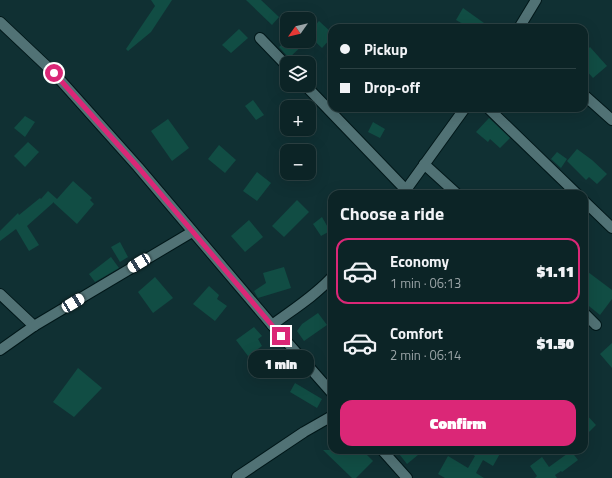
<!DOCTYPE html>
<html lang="en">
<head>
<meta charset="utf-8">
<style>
  :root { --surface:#0c2426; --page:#1a3032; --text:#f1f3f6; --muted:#9aa4a7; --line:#2c4143; --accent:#db2777 }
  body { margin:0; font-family:"Titillium Web",sans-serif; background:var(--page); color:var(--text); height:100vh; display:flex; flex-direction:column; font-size:15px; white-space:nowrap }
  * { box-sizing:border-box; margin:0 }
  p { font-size:13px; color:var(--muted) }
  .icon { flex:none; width:22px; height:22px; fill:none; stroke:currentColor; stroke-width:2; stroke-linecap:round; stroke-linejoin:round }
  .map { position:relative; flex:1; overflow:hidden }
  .panel { position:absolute; left:328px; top:190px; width:260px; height:264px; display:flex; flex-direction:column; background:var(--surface); border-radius:12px; box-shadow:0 4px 16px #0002,0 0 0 1px var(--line) }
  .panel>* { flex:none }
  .guide { position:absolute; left:328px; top:24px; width:260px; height:88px; border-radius:12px; box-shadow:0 4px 16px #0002,0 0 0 1px var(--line); display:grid; align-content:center; height:88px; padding:0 12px; background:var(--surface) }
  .needle { width:26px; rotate:236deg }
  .buttons { position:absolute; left:280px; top:12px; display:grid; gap:8px }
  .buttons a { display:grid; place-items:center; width:36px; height:36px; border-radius:8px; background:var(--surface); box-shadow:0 4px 16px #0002,0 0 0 1px var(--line); font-size:20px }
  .end { position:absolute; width:18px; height:18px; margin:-9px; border:5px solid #db2777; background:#fff; box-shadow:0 0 0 2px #fff }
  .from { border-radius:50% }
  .bubble { position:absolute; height:28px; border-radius:12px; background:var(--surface); box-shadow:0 4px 16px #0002,0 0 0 1px var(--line); font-size:13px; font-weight:800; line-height:28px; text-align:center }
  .car { position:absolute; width:12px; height:24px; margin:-12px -6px; border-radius:5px; box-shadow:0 0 3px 1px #0007; background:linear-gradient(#fff 24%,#345 0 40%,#fff 0 76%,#345 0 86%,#fff 0) }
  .guide b { display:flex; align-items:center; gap:14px; height:38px; font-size:15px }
  .guide b+b { border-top:1px solid var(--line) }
  .guide i { width:10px; height:10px; background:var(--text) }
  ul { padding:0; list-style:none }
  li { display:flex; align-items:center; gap:12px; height:66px; margin:0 8px 6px; padding:0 4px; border:2px solid transparent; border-radius:12px }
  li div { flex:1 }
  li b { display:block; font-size:15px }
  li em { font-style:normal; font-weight:800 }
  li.current { border-color:var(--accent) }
  li>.icon { width:36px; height:36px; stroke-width:1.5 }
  h2 { padding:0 12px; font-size:18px; line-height:48px }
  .button { display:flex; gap:8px; margin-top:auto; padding:8px 12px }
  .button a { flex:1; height:46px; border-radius:12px; background:var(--accent); color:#fff; font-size:16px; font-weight:800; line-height:46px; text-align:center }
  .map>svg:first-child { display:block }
  .building { fill:#114d44 }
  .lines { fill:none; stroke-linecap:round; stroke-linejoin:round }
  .minor-casing { stroke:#011719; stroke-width:12 }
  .minor { stroke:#517275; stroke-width:10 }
  .route { stroke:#db2777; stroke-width:5 }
</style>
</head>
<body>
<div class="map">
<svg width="612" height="478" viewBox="0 0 612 478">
  <rect width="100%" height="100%" fill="#103033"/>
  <g class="building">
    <polygon points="151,0 172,0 151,32 128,51 126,49 155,6"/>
    <polygon points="246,0 261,0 279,17 272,25"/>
    <polygon points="463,8 491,28 470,28 456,20"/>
    <polygon points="319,21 332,33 332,37 322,48 309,36 309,32"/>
    <polygon points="239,29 248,38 231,53 222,45"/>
    <polygon points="286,41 307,41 289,58 279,47"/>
    <polygon points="590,47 607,66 593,78 584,68 584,53"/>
    <polygon points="253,100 264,115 256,120 245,106"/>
    <polygon points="25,116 35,122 25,137 14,128"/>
    <polygon points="489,118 510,138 500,148 490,139 488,142 476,132"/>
    <polygon points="168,119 189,148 172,161 151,131"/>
    <polygon points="373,122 385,129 380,138 368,132"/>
    <polygon points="28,142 39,152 25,167 14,156"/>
    <polygon points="219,145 236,160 225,173 208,159"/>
    <polygon points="577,149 592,160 607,174 597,184 589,177 586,180 567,161"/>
    <polygon points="557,152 567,159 561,168 551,159"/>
    <polygon points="257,172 271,183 257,201 243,191"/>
    <polygon points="73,181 92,198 90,200 94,204 77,224 54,203 54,202 27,226 39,245 29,251 16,229 0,241 0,231 18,213 19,215 40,198 41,199 48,191 57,199"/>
    <polygon points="297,200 309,212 284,237 272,226"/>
    <polygon points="322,217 330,231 321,236 313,224"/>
    <polygon points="249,220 263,237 245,252 231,236"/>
    <polygon points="120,242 128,257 120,262 111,247"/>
    <polygon points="111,257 119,268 95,282 89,274"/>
    <polygon points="284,267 291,288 258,298 254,291 266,283 263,273"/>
    <polygon points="584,269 612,290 612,299 600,315 584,302"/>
    <polygon points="155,277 173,298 153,313 138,292"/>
    <polygon points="209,286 219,295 217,299 227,306 215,321 193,304"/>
    <polygon points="318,313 327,325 304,341 297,331 302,324"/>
    <polygon points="254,327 262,336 258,339 262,346 248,356 236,340"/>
    <polygon points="612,343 612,368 600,354"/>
    <polygon points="78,368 102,388 74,417 53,402"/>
    <polygon points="295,383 322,399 317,408 290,392"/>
    <polygon points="584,412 596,425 584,437"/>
    <polygon points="323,450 362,450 373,461 356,478 352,478"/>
    <polygon points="396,450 424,450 407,464"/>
    <polygon points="465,450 502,450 493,466 483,460 476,473 484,478 445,478 438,474 448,456 468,468 475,456"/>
    <polygon points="571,451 578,460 562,472 561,471 555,475 557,478 535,478 537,476 530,466 542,457 549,467"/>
  </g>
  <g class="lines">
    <g class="minor-casing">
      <g id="minor">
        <polyline points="0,22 54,73 138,167 272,325 332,393"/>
        <polyline points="519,28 536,0"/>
        <polyline points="260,38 287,66"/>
        <polyline points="305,85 406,190"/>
        <polyline points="584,95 612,120"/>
        <polyline points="488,108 577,194"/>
        <polyline points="424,164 457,194"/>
        <polyline points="403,194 465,108"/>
        <polyline points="584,201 612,228"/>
        <polyline points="0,294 34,326"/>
        <polyline points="584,313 596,325"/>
        <path d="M272,325C292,310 315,296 332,277"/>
        <polyline points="0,350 34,326 192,232"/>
        <polyline points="382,450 407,478"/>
        <polyline points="237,477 304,432 332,416"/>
      </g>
    </g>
    <use href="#minor" class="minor"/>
  </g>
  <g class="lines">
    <polyline class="route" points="54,73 138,167 281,336"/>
  </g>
</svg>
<div class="buttons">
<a><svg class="needle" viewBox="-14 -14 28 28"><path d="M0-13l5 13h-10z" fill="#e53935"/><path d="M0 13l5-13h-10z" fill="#9aa4a7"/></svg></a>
<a><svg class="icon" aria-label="layers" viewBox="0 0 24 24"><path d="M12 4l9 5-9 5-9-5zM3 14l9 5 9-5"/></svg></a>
<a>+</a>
<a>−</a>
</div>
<i class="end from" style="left:54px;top:73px"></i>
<i class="end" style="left:281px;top:336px"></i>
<div class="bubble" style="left:248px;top:350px;width:66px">1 min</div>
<i class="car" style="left:139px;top:263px;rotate:239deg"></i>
<i class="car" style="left:73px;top:303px;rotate:59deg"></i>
<div class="guide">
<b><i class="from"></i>Pickup</b>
<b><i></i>Drop-off</b>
</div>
<section class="panel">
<h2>Choose a ride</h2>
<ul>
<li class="current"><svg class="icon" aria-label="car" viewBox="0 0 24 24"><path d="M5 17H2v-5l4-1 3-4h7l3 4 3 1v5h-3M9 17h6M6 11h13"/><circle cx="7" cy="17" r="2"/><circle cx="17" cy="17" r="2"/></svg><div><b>Economy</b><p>1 min · 06:13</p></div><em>$1.11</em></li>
<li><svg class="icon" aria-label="car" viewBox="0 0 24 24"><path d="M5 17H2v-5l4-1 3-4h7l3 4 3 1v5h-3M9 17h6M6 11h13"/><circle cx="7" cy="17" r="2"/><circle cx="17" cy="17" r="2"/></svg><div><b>Comfort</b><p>2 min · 06:14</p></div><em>$1.50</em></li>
</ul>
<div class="button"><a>Confirm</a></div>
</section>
</div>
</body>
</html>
